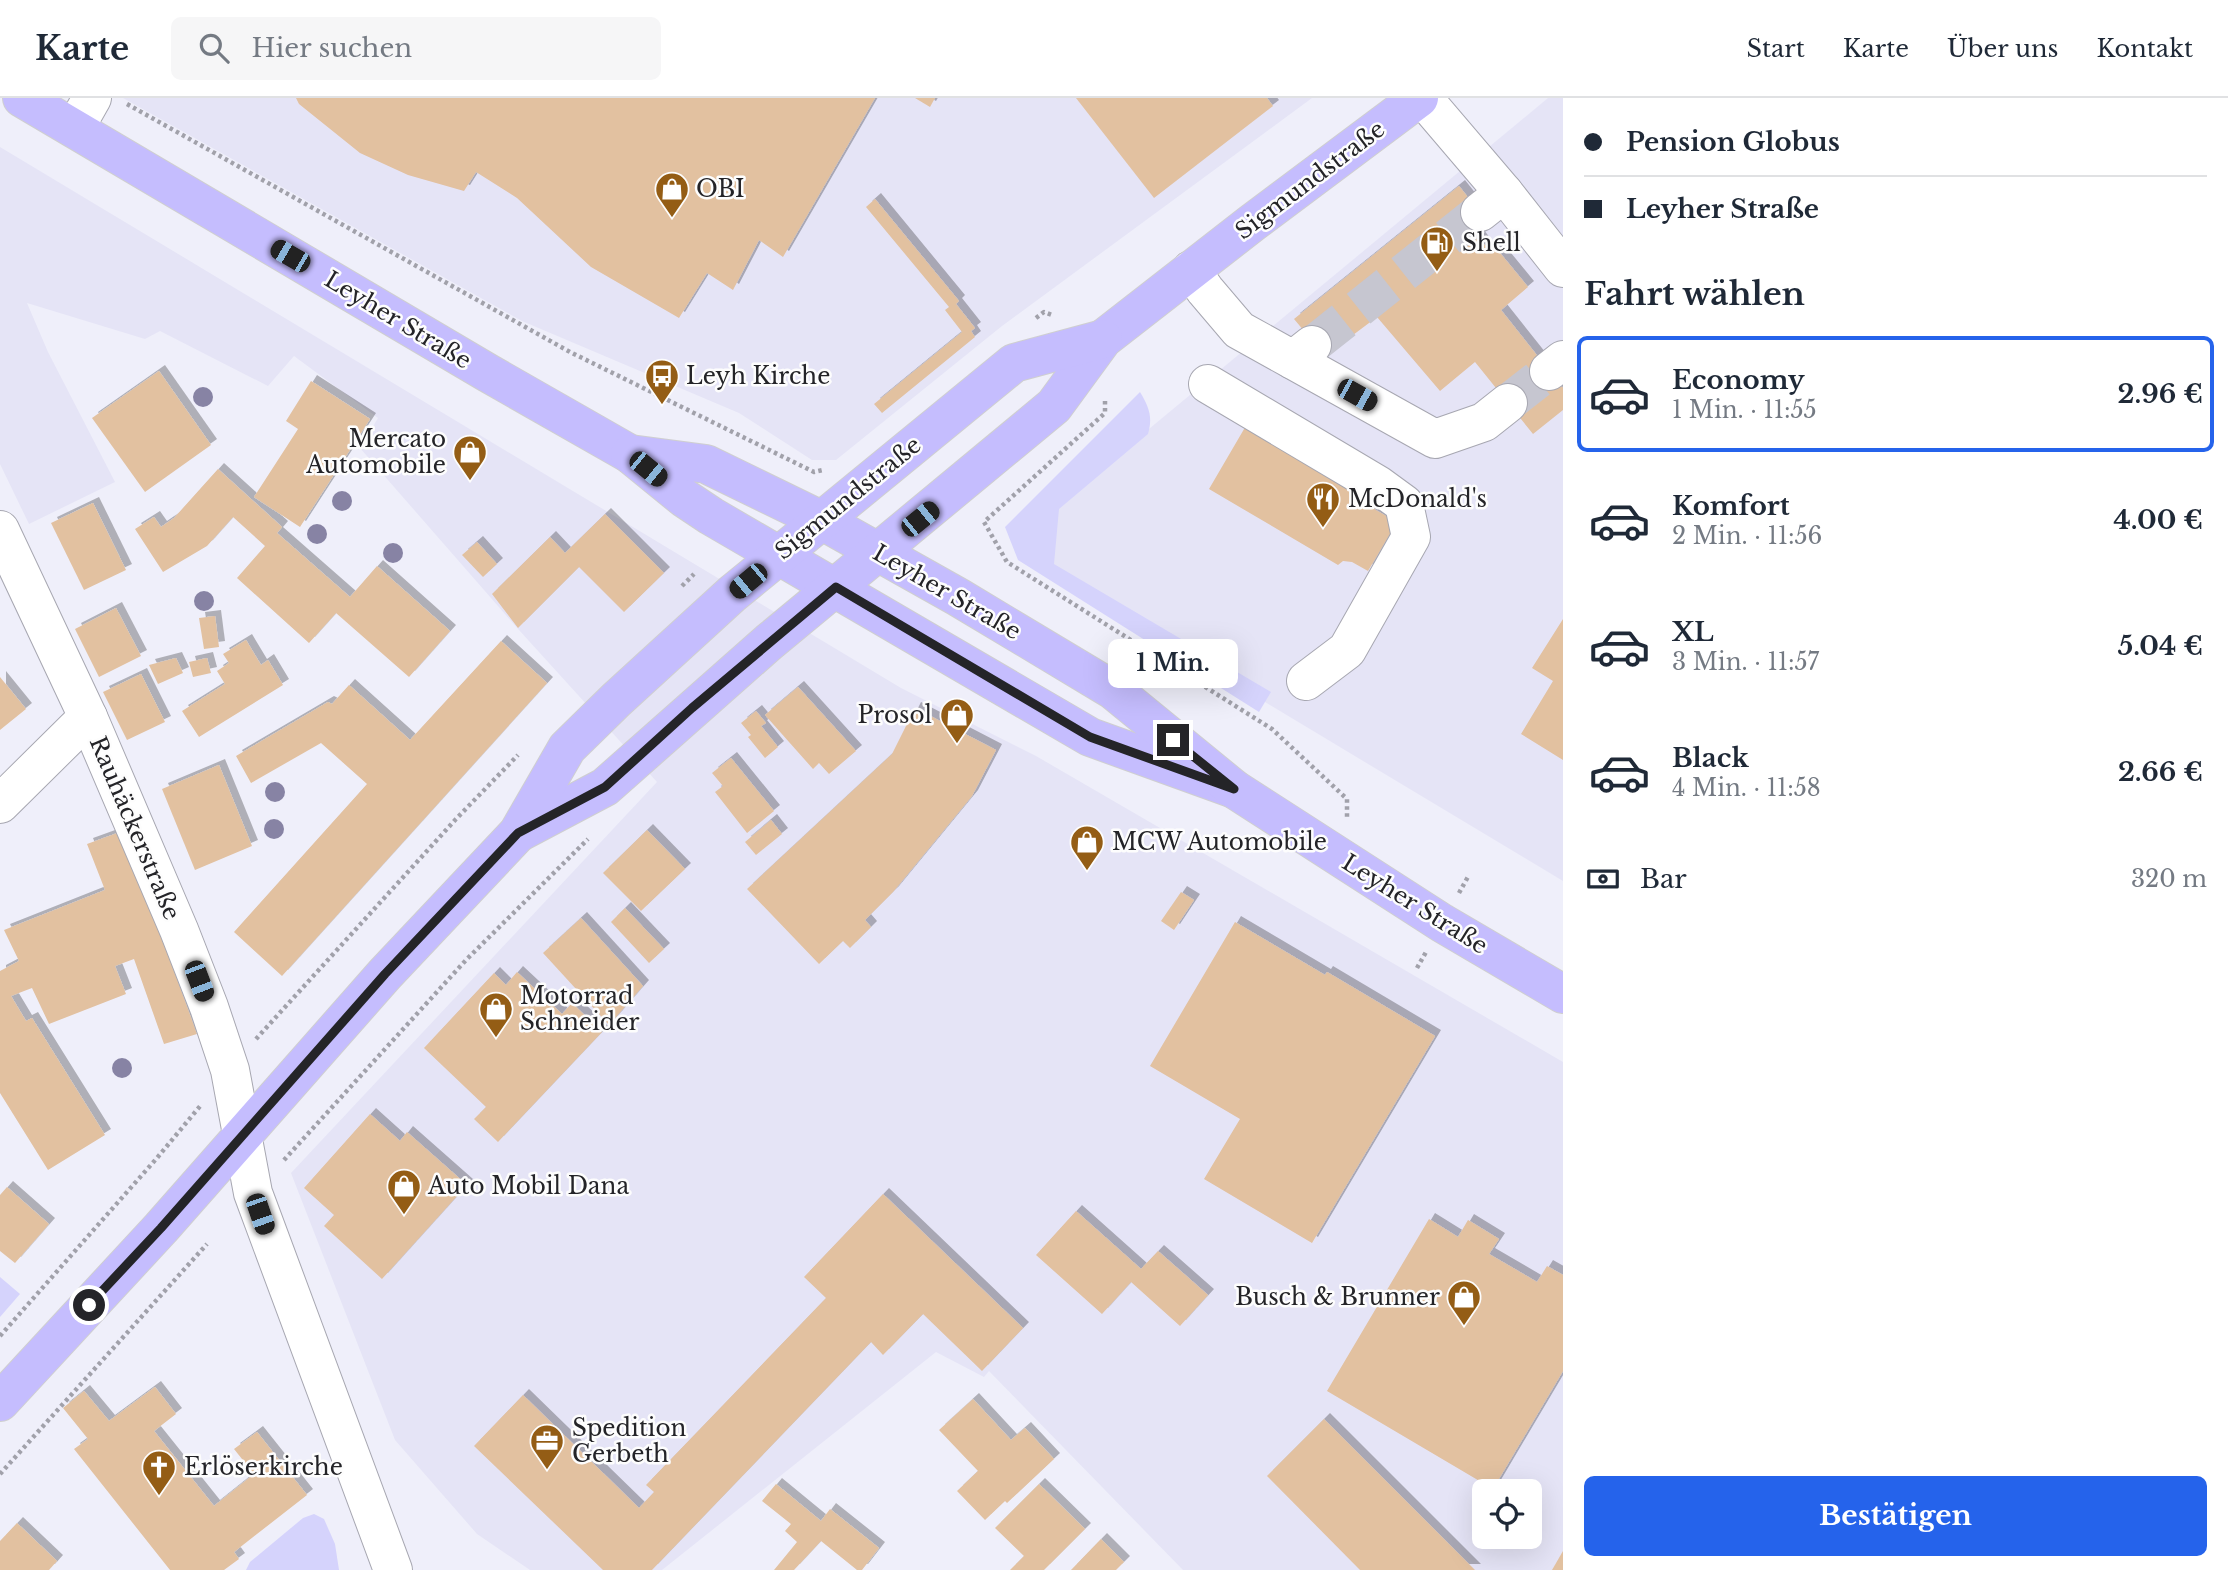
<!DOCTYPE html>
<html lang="de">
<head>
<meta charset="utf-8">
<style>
  :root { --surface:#fff; --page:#f6f6f7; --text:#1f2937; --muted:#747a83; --line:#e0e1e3; --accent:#2563eb }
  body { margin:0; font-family:"Libre Baskerville",serif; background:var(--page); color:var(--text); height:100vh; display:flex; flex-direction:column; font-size:26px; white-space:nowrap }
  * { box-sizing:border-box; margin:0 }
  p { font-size:23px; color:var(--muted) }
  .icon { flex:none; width:38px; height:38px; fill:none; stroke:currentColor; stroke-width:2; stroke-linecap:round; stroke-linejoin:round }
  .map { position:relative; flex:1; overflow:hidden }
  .details { display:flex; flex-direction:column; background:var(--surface); width:665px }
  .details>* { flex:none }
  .top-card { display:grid; align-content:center; height:154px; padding:0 21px; background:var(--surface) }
  .tools { position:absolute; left:1472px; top:1381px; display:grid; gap:14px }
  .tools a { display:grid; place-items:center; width:70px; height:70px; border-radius:10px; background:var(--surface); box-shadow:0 7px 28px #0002; font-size:35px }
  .end { position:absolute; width:32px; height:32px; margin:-16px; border:9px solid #242428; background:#fff; box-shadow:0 0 0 4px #fff }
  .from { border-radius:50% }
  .bubble { position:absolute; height:49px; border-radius:10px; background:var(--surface); box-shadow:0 7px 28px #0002; font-size:23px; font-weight:700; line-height:49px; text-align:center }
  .car { position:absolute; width:21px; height:42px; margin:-21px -10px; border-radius:9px; box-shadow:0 0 5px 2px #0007; background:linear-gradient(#222 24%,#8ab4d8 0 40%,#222 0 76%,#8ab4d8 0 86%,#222 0) }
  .top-card b { display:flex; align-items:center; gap:24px; height:66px; font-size:26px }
  .top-card b+b { border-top:2px solid var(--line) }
  .top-card i { width:18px; height:18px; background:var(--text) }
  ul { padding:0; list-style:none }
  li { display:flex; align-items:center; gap:21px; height:116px; margin:0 14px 10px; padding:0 7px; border:4px solid transparent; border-radius:10px }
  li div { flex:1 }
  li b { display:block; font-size:26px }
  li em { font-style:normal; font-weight:700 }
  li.selected { border-color:var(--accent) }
  li>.icon { width:63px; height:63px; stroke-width:1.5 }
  h2 { padding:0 21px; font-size:32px; line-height:84px }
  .pay { display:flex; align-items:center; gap:18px; height:77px; padding:0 21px; font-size:26px }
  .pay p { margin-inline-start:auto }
  .button { display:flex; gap:14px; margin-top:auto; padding:14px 21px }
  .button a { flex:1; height:80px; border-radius:10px; background:var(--accent); color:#fff; font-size:28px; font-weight:700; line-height:80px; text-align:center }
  header { display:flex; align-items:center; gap:42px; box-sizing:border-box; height:98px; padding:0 35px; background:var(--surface); border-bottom:2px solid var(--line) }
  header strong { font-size:33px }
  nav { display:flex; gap:38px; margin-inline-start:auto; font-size:24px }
  .search { width:490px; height:63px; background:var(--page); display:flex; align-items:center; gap:18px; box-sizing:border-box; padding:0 24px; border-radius:10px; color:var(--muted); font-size:26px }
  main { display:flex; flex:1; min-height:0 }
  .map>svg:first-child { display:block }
  .built { fill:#e5e4f6; fill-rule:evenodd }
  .green { fill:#d5d3fc }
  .building { fill:#e2c1a0; filter:url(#shadow) }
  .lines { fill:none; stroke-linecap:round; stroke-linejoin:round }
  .minor-tunnel { stroke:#c6c6d0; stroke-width:38; stroke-dasharray:38 19; stroke-linecap:butt }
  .minor-casing { stroke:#a7a7b1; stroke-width:40 }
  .major-casing { stroke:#cfcfd0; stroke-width:40 }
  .path { stroke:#a1a1aa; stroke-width:4.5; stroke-dasharray:3.5 3.5; stroke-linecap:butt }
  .minor { stroke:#fff; stroke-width:38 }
  .major { stroke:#c5bdfe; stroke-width:38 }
  .tree { fill:#8783a4 }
  .route { stroke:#242428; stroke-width:9 }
  .labels { text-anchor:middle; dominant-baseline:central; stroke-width:5; stroke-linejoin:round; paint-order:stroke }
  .street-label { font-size:23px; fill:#242428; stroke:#fdfdfd }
  .poi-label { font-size:23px; fill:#242428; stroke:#fdfdfd; text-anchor:start }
</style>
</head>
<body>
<header>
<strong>Karte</strong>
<div class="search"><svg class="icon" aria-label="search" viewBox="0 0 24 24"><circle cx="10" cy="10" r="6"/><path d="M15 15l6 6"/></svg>Hier suchen</div>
<nav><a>Start</a><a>Karte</a><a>Über uns</a><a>Kontakt</a></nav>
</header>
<main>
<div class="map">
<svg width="1563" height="1472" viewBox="0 0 1563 1472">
  <defs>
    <filter id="shadow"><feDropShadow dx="6" dy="-6" stdDeviation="0" flood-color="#0004"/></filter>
  </defs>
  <rect width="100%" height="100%" fill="#efeffa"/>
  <g class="built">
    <polygon points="123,0 1312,0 1002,228 836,362 812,362 739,315 522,223"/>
    <polygon points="1548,0 1563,0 1563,783 1050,475 1056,408"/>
    <path d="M0,49L901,590L1036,658L1563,964V1472H1183L989,1273L984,1279L936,1254L662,1472H530L477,1436L395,1342L291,1075L657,684L519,532L360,350L378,320L294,258L268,288L160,233L145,241L27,205L48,254L115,384L29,426L0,366ZM1484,1393H1530V1438H1484Z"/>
  </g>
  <g class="green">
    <path d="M1140,294C1149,309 1153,319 1148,336L1059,411L1054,466L1271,594L1259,614L1018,462L1005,429Z"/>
    <polygon points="0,1179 20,1196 0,1219"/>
    <polygon points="314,1416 324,1421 335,1446 339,1472 246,1472 250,1464 303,1420"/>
  </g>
  <g class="building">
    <polygon points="296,0 875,0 783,159 759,142 733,192 707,175 679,220 591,169 517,100 476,74 464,93 408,77 360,55 299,6"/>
    <polygon points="915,0 935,0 930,9"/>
    <polygon points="1076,0 1267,0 1273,8 1154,100"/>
    <polygon points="1459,88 1490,127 1478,138 1490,154 1496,150 1528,189 1501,212 1563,290 1563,312 1533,336 1475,264 1440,293 1377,219 1325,258 1294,221"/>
    <polygon points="875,101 959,203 956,206 975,230 971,233 975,239 882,315 874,306 962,234 945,212 949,209 866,109"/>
    <polygon points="159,273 211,347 145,394 92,320"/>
    <polygon points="311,283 370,321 300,429 254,399 298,331 286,323"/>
    <polygon points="1247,326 1383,395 1374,411 1397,424 1368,473 1352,464 1343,463 1338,467 1209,391"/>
    <polygon points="218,371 282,429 277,435 350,499 377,468 450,533 409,579 336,515 309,545 237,480 265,448 233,419 207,448 163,474 135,431 154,419 161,429 174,420"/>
    <polygon points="93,405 126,472 84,492 51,425"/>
    <polygon points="605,416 664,475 624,514 579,469 518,530 492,496 550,439 565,455"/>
    <polygon points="477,444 497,466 483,479 462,457"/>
    <polygon points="116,510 141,558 99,579 75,531"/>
    <polygon points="215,518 219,549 204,551 199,520"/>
    <polygon points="1563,521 1563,662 1521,636 1553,583 1532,570"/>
    <polygon points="246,542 261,567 268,562 283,587 199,639 182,613 225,586 217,573 229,565 223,556"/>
    <polygon points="501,543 547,585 282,878 234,834 367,686 321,645 251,685 236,658 328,604 332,606 349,587 410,642"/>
    <polygon points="176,560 183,575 158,586 149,567"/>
    <polygon points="207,560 211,575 193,579 189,564"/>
    <polygon points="141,576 165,624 127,642 103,594"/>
    <polygon points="0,579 26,611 0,632"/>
    <polygon points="798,589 856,653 829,676 819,665 813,671 765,617"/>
    <polygon points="915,610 996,652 972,698 893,794 865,822 871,829 850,850 843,843 819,866 747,791 892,656"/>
    <polygon points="756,613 766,625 761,628 778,649 765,660 748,639 751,637 741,625"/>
    <polygon points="731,660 774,713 747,735 715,694 723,688 712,675"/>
    <polygon points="219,667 252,748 195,772 162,691"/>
    <polygon points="771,722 782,736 756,757 745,744"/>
    <polygon points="647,732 685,771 641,813 603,775"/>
    <polygon points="123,733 197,936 164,946 134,861 115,868 126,896 49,926 32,890 11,898 26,923 32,920 105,1037 48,1072 0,995 0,873 19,863 4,832 105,792 87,746"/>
    <polygon points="1181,794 1194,802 1174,832 1161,823"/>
    <polygon points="625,810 664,851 649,865 611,824"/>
    <polygon points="581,820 643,888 609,927 543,855"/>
    <polygon points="1235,824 1325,877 1327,874 1435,938 1312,1145 1204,1081 1240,1021 1150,968"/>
    <polygon points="517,874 562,916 572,905 602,934 498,1044 474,1021 486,1009 424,950 494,875 506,887"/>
    <polygon points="370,1016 400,1043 407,1034 467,1087 382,1181 324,1128 334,1117 304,1090"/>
    <polygon points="7,1089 49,1126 15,1165 0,1153 0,1097"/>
    <polygon points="883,1096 1023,1230 982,1273 923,1216 883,1257 871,1244 652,1472 603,1472 474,1348 523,1297 639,1410 654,1394 646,1387 826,1200 804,1179"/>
    <polygon points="1076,1113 1141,1171 1158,1153 1208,1197 1180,1228 1131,1184 1102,1216 1036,1157"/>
    <polygon points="1429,1121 1458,1139 1468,1122 1499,1141 1489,1156 1537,1184 1547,1168 1563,1177 1563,1273 1493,1391 1327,1293"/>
    <polygon points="155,1289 176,1316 154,1333 214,1408 254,1376 234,1351 257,1334 307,1397 234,1454 239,1461 224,1472 170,1472 74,1351 88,1341 63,1310 84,1293 109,1323"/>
    <polygon points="973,1301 1011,1342 1025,1330 1054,1361 1007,1405 1005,1403 985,1422 957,1393 978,1373 939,1332"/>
    <polygon points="1324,1321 1475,1472 1360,1472 1267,1378"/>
    <polygon points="776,1386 821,1423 830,1411 879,1450 862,1472 857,1472 821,1443 794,1472 774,1472 797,1444 785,1433 791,1426 762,1403"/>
    <polygon points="1039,1386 1085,1431 1044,1472 1010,1472 1024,1458 995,1430"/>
    <polygon points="17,1425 57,1463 49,1472 0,1472 0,1443"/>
    <polygon points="1101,1441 1124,1464 1116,1472 1071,1472"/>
    <polygon points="1563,1453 1563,1472 1552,1472"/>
  </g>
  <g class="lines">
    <g class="minor-tunnel">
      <polyline points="1314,246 1480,114"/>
      <polyline points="1508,305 1549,273"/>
    </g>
    <g class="minor-casing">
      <g id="minor">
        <polyline points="1423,0 1504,95 1480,114"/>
        <polyline points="75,30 92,0"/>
        <polyline points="1504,95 1563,170"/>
        <polyline points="1191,172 1205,192 1239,232 1293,262 1312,247"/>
        <polyline points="1293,262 1435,341 1484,324 1508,305"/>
        <polyline points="1549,273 1563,262"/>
        <polyline points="1208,286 1378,387 1404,406 1411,439 1347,552 1306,583"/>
        <polyline points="0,432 88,619 179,832 209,909 230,972 253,1095 393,1472"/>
        <polyline points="0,706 88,619"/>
      </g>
    </g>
    <g class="major-casing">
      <g id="major">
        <polyline points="22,0 488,275 630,356 684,400 711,418 1090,639 1234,691"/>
        <polyline points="630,356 706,366 821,422 958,499 1113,592 1234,691 1442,825 1563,896"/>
        <polyline points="518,735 605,689 769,544 1054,308 1103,241 1252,125 1419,0"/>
        <polyline points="0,1304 161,1130 385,876 518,735 567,650 616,602 732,496 1014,265 1103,241"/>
      </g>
    </g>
    <g class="path">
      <polyline points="127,6 570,254 814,374 823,372"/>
      <polyline points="1036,220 1044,214 1052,217"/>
      <polyline points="1105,303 1105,315 984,424 1007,464 1272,631 1347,701 1347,720"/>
      <polyline points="682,488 694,476"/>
      <polyline points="1459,795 1469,777"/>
      <polyline points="1417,870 1426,854"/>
      <polyline points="256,941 456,721 518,657"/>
      <polyline points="284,1062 466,862 588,741"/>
      <polyline points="0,1238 157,1060 201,1007"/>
      <polyline points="0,1376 207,1146"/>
    </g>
    <use href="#minor" class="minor"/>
    <use href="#major" class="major"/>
  </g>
  <g class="tree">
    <circle cx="203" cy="299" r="10"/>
    <circle cx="342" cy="403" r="10"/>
    <circle cx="317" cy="436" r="10"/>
    <circle cx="393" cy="455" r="10"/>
    <circle cx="204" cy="503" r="10"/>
    <circle cx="275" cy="694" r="10"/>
    <circle cx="274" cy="731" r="10"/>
    <circle cx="122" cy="970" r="10"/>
  </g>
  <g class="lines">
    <polyline class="route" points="89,1207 161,1130 385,876 518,735 605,689 692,610 836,489 1090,639 1234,691 1173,642"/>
  </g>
  <defs>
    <g id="shop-pin" transform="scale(1.75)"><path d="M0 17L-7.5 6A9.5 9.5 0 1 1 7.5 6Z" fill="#945d15" stroke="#fdfdfd"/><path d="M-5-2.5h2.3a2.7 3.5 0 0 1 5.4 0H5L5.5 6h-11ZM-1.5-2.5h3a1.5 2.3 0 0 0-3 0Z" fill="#fff"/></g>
    <g id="fuel-pin" transform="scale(1.75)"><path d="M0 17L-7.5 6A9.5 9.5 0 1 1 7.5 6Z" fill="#945d15" stroke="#fdfdfd"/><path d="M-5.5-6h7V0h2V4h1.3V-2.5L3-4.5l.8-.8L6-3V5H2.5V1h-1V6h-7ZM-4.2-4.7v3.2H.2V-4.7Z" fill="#fff"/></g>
    <g id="bus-pin" transform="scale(1.75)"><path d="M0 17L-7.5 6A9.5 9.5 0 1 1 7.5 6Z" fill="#945d15" stroke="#fdfdfd"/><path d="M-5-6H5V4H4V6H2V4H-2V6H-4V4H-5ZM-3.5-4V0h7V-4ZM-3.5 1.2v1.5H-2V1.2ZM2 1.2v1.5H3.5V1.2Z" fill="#fff"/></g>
    <g id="restaurant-pin" transform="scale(1.75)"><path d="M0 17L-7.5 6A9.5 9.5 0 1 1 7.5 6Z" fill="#945d15" stroke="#fdfdfd"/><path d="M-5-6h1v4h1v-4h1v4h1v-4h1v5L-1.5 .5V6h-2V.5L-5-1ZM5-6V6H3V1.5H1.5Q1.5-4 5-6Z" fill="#fff"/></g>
    <g id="office-pin" transform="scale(1.75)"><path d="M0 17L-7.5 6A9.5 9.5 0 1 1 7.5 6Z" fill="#945d15" stroke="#fdfdfd"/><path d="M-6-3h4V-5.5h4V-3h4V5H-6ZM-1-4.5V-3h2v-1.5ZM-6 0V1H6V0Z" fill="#fff"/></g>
    <g id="church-pin" transform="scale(1.75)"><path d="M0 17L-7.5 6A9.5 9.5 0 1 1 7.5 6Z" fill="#945d15" stroke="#fdfdfd"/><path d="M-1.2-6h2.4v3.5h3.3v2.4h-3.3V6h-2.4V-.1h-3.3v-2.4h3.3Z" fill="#fff"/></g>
  </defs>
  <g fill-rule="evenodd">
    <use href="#shop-pin" x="672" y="91"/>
    <use href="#fuel-pin" x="1437" y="145"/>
    <use href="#bus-pin" x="662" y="278"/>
    <use href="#shop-pin" x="470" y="354"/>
    <use href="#restaurant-pin" x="1323" y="401"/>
    <use href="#shop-pin" x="957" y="617"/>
    <use href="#shop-pin" x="1087" y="744"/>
    <use href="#shop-pin" x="496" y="911"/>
    <use href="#shop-pin" x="404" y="1088"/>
    <use href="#shop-pin" x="1464" y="1199"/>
    <use href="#office-pin" x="547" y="1343"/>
    <use href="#church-pin" x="159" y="1369"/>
  </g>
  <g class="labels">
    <g class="street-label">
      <text transform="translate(1310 82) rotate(-37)">Sigmundstraße</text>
      <text transform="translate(398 222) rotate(31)">Leyher Straße</text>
      <text transform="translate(848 400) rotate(-39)">Sigmundstraße</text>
      <text transform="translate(947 494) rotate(30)">Leyher Straße</text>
      <text transform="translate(135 730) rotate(67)">Rauhäckerstraße</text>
      <text transform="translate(1415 806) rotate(32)">Leyher Straße</text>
    </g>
    <g class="poi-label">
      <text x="696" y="91">OBI</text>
      <text x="1462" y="145">Shell</text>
      <text x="686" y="278">Leyh Kirche</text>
      <text x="446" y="341" text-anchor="end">Mercato<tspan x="446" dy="26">Automobile</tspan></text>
      <text x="1348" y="401">McDonald's</text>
      <text x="932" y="617" text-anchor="end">Prosol</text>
      <text x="1112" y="744">MCW Automobile</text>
      <text x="520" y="898">Motorrad<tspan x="520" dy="26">Schneider</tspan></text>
      <text x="428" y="1088">Auto Mobil Dana</text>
      <text x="1440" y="1199" text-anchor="end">Busch &amp; Brunner</text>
      <text x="572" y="1330">Spedition<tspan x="572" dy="26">Gerbeth</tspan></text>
      <text x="184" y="1369">Erlöserkirche</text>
    </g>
  </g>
</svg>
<div class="tools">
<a><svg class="icon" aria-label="locate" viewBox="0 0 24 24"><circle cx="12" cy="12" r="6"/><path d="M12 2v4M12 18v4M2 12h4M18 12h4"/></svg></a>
</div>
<i class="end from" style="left:89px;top:1207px"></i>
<i class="end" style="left:1173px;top:642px"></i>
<div class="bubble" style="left:1108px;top:541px;width:130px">1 Min.</div>
<i class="car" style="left:290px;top:158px;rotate:300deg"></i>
<i class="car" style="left:1357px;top:297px;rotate:119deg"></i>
<i class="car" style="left:648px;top:371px;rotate:129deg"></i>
<i class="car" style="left:920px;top:421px;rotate:51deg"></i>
<i class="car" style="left:748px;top:483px;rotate:230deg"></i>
<i class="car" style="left:199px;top:883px;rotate:159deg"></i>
<i class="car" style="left:260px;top:1116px;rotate:161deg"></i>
</div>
<section class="details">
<div class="top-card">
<b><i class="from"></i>Pension Globus</b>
<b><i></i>Leyher Straße</b>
</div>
<h2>Fahrt wählen</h2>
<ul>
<li class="selected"><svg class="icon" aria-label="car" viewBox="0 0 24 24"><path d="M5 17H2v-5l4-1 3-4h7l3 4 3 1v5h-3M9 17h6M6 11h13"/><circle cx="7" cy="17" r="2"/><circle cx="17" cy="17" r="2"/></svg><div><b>Economy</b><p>1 Min. · 11:55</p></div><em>2.96 €</em></li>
<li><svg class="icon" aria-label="car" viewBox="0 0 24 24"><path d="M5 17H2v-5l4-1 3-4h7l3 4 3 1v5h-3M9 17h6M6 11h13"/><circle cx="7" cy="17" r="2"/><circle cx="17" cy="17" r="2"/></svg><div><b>Komfort</b><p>2 Min. · 11:56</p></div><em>4.00 €</em></li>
<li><svg class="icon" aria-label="car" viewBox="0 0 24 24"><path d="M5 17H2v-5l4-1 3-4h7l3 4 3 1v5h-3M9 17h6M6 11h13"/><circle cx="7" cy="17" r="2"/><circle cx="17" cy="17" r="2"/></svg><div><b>XL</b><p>3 Min. · 11:57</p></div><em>5.04 €</em></li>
<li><svg class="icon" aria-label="car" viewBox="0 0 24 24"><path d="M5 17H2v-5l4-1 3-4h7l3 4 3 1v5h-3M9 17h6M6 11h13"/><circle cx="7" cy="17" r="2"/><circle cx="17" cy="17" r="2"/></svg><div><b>Black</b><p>4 Min. · 11:58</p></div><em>2.66 €</em></li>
</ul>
<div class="pay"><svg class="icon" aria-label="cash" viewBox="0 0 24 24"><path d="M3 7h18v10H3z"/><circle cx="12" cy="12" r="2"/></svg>Bar<p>320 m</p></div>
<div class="button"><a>Bestätigen</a></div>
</section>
</main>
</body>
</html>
